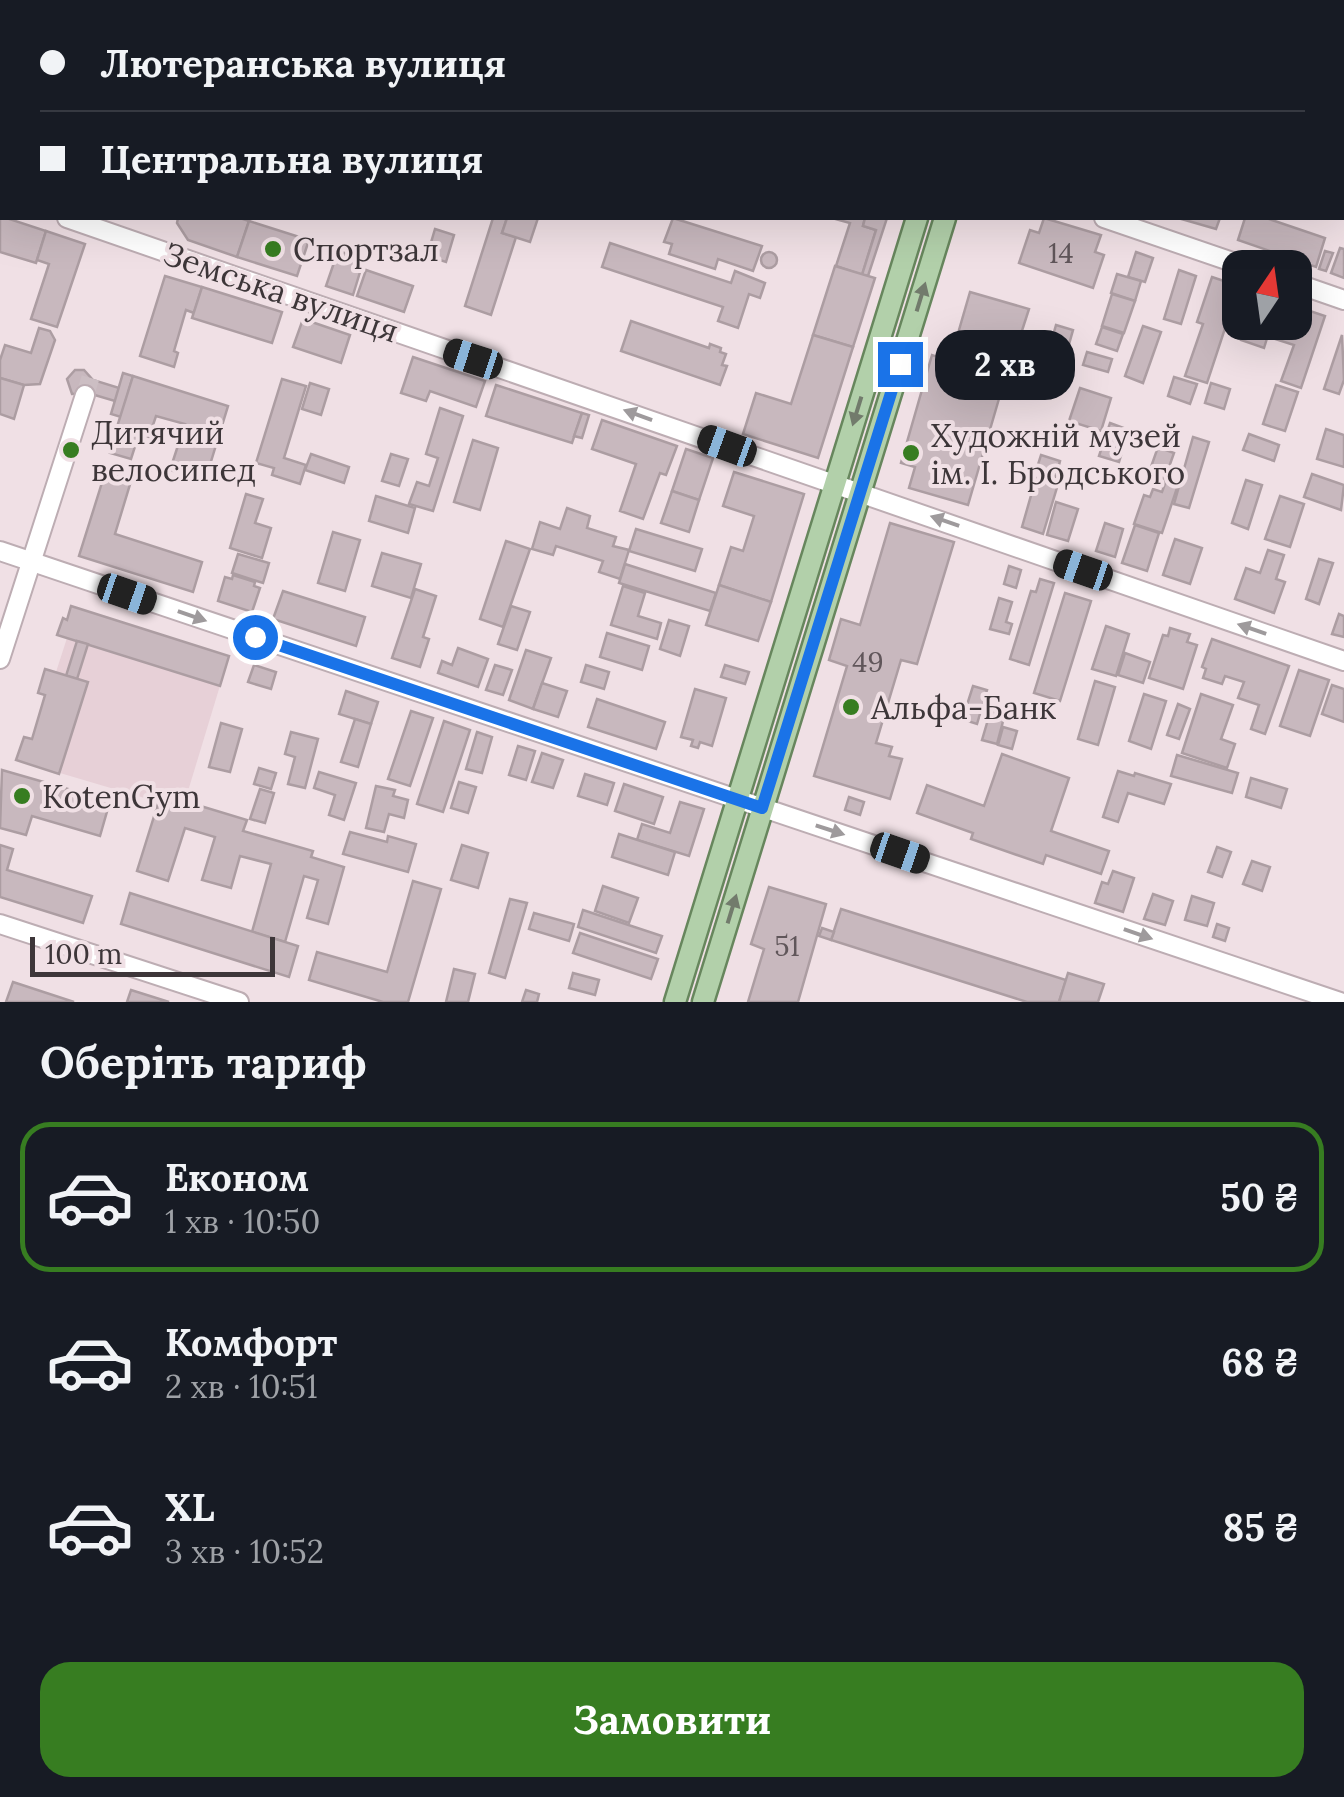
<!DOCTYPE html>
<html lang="uk">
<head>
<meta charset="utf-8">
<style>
  :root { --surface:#171b24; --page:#20242c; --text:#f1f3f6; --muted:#9ea1a6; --line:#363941; --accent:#377d21 }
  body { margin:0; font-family:Lora,serif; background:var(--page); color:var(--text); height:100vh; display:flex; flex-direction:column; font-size:38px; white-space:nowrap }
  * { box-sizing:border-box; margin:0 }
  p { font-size:32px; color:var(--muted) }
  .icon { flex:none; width:55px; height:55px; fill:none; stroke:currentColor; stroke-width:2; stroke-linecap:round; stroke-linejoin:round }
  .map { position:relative; height:1002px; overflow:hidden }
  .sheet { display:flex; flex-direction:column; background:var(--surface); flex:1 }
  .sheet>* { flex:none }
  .top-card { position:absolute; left:0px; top:0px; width:1345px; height:220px; box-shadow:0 10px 40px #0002; display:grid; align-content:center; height:220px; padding:0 40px; background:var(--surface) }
  .needle { width:65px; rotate:13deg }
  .fabs { position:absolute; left:1222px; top:250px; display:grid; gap:20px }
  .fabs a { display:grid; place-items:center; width:90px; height:90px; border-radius:20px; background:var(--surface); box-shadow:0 10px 40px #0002; font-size:50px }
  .scale { position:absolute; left:30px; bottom:25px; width:245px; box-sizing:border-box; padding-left:10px; border:5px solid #3d3639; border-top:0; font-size:28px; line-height:35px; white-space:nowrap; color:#3d3639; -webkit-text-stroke:8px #f0e0e5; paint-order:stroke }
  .end { position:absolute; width:45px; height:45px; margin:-22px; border:12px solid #1a73e8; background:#fff; box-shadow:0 0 0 5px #fff }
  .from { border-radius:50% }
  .bubble { position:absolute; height:70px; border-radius:30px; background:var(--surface); box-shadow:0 10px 40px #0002; font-size:32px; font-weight:800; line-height:70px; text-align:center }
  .car { position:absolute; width:30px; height:60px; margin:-30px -15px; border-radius:12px; box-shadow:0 0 8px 2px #0007; background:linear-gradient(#222 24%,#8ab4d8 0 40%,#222 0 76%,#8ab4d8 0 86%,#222 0) }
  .top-card b { display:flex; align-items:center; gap:35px; height:95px; font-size:38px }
  .top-card b+b { border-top:2px solid var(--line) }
  .top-card i { width:25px; height:25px; background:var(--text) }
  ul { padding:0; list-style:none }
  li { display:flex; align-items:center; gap:30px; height:150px; margin:0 20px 15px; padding:0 20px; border:5px solid transparent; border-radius:30px }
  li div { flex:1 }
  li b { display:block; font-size:38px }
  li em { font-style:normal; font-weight:800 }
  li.current { border-color:var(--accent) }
  li>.icon { width:90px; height:90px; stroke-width:1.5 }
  h2 { padding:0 40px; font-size:45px; line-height:120px }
  .action { display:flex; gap:20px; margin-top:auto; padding:20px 40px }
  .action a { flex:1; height:115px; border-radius:30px; background:var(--accent); color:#fff; font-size:40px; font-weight:800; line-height:115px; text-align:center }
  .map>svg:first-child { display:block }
  .built { fill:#e7d0d7 }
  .building { fill:#c8b8be; stroke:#ac9da2; stroke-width:2.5 }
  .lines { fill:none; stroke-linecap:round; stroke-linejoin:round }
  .minor-tunnel { stroke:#ccbec3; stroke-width:18; stroke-dasharray:18 9; stroke-linecap:butt }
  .minor-casing { stroke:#bdadb3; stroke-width:22 }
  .major-casing { stroke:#67865d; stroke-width:25 }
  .minor { stroke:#fff; stroke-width:18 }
  .major { stroke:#b2d0aa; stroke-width:20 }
  .oneway { fill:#727b6c }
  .oneway2 { fill:#9e9a9c }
  .route { stroke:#1a73e8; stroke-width:12 }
  .poi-dot { fill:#377d21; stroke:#f0e0e5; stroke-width:4 }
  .labels { text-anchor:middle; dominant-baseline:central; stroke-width:8; stroke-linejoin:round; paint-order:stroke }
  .number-label { font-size:28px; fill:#60565a }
  .poi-label { font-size:32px; fill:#3d3639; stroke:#f0e0e5; text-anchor:start }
  .street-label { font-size:32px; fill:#3d3639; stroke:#f0e0e5 }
</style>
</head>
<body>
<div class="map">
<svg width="1344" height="1002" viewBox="0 0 1344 1002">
  <rect width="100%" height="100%" fill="#f0e0e5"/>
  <polygon class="built" points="71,606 229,656 185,801 161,794 158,802 16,760 24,737 32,738 45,696 38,693 45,669 56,672 67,638 57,635 63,618 67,619"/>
  <g class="building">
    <polygon points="267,0 375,0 379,2 266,2"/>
    <polygon points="0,216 46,231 36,263 0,252"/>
    <polygon points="178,218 240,218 249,221 237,257 188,240 177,223"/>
    <polygon points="493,218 507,218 502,233 516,237 491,315 465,306"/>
    <polygon points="507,218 538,218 530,242 502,233"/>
    <polygon points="673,218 762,246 753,271 718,259 715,269 669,254 672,244 664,242"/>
    <polygon points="832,218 865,218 863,226 876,230 862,275 836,266 850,223"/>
    <polygon points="865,218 887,218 868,276 862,275 876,230 863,226"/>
    <polygon points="1044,218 1101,235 1095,252 1104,255 1093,288 1019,263 1030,230 1039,233"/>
    <polygon points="1178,218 1220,218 1216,229"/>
    <polygon points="1245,218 1266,218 1325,238 1316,267 1238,240"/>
    <polygon points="249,221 309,240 297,276 237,257"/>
    <polygon points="435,229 454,235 446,262 427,256"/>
    <polygon points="46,231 85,244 57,327 31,319 49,264 37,260"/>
    <polygon points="610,243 731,283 735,271 765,283 760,298 749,294 738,328 718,321 723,307 602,267"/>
    <polygon points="1340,248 1344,249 1344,278 1331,273"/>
    <polygon points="338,251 364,259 353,295 326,286"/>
    <polygon points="1325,251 1333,253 1326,271 1319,269"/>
    <circle cx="769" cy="260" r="8"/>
    <polygon points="1136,252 1153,258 1145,282 1128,277"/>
    <polygon points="835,266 875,278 853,347 813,335"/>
    <polygon points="366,270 413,286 404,312 357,296"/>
    <polygon points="1179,270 1196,276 1181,324 1164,319"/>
    <polygon points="1117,274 1141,281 1135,301 1111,293"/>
    <polygon points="165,276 202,287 194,313 186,310 174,351 178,353 174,367 140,356"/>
    <polygon points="1212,277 1239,286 1207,383 1185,376 1203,324 1197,322"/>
    <polygon points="202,287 282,312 272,343 192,318"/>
    <polygon points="970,292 1029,309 1019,340 1002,335 995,357 1010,361 968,505 909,488 915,467 901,463 932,355 950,361"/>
    <polygon points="1112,294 1135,301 1124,333 1102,326"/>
    <polygon points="1295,306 1325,316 1301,388 1281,381 1294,345 1272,338 1277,322 1295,322"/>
    <polygon points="303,319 350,335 341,363 293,347"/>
    <polygon points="631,321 709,348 710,344 721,348 720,352 726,354 722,365 727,366 720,385 621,351"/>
    <polygon points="1247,322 1272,322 1264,348 1241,340"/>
    <polygon points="1056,325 1073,330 1066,355 1049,350"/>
    <polygon points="1143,326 1161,332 1143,383 1125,376"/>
    <polygon points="1102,327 1123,334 1117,351 1096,344"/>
    <polygon points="39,328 50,331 55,340 40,384 24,385 0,378 0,360 5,345 31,353"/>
    <polygon points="813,335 853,347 818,458 743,434 756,393 791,404"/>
    <polygon points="1342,335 1344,380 1339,394 1324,389"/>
    <polygon points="1087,352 1112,359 1108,372 1083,365"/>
    <polygon points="413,357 485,381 476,407 430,391 426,401 401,393"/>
    <polygon points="75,370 84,370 93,380 129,391 125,404 88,393 72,394 67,379"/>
    <polygon points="123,373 133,376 121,417 111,414"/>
    <polygon points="133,376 228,406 205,481 170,470 185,424 156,416 149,437 117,427"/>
    <polygon points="1174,377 1197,384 1190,404 1168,396"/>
    <polygon points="0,378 24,385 14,419 0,414"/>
    <polygon points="282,379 306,386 284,458 306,465 300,484 272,475 274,468 256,463"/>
    <polygon points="310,383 329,389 321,415 302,409"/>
    <polygon points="1211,383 1230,389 1224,409 1205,403"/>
    <polygon points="496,385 582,413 572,443 486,416"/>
    <polygon points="1276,385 1298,392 1285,431 1263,424"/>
    <polygon points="1080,388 1111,398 1101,431 1069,421"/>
    <polygon points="440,408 463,416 433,511 409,504 417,482 429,486 438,458 426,454"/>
    <polygon points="582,413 589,415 582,438 574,436"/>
    <polygon points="602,420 677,446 666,475 660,473 643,519 620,511 636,464 592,449"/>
    <polygon points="1110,423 1129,430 1119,462 1099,456"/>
    <polygon points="117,427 139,434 131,459 110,453"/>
    <polygon points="1326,429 1344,435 1344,467 1317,459"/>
    <polygon points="1249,434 1279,445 1274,461 1243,450"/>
    <polygon points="1193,437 1209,442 1189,508 1174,504"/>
    <polygon points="473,440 498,448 480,510 454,502"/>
    <polygon points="1158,447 1174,453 1162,487 1146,481"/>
    <polygon points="686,449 713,458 699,500 672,491"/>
    <polygon points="311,454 349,467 344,483 305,470"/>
    <polygon points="391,454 408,459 399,486 382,481"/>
    <polygon points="1041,455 1060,461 1056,477 1036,471"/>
    <polygon points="734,472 804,494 771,602 719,585 731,547 743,551 754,516 723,506"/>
    <polygon points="105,473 131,481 115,534 202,562 193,592 79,556"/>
    <polygon points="1312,474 1344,485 1341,510 1304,497"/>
    <polygon points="1036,478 1058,484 1043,534 1022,527"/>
    <polygon points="1167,478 1179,482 1162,533 1134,524 1144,495 1150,497 1153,489 1162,492"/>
    <polygon points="1246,480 1262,485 1248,529 1232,523"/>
    <polygon points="672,491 699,500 689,532 661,523"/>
    <polygon points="246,494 263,499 255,523 271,528 262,558 230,548"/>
    <polygon points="376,496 415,508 408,533 369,521"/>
    <polygon points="1280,496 1304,504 1290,547 1265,539"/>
    <polygon points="1056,502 1078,509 1068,541 1047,535"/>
    <polygon points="567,508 590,516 587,528 616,537 613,546 629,550 620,579 599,572 603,561 556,546 553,555 532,549 540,522 560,529"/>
    <polygon points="890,523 954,542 917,664 901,660 876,743 892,747 889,756 902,759 890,799 814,776 847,666 829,660 841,619 860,625"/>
    <polygon points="1105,523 1123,529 1115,557 1096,551"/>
    <polygon points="1135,525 1159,533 1147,571 1122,563"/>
    <polygon points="636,529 702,549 695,571 629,551"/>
    <polygon points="333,532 360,540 345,591 318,583"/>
    <polygon points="1175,539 1202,548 1190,584 1163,575"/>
    <polygon points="506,541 530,549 503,627 480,619"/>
    <polygon points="1268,550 1284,555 1276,579 1285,582 1274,613 1235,599 1246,568 1260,573"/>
    <polygon points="382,553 421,564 411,598 372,586"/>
    <polygon points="238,554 269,563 263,583 232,573"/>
    <polygon points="1319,559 1333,563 1319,604 1306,599"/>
    <polygon points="625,564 716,593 710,611 619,583"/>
    <polygon points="1009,566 1021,570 1016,588 1004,584"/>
    <polygon points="233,575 255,582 254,586 260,588 252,612 218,601 225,577 232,579"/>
    <polygon points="1040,579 1054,583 1029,665 1010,659 1031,591 1036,592"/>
    <polygon points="719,585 771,602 758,641 706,625"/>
    <polygon points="623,586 645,593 638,616 661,623 657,639 611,625"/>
    <polygon points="415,589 436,596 423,637 429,639 420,667 392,658"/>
    <polygon points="283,591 365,617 356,646 273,619"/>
    <polygon points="1065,593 1091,601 1060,701 1034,693"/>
    <polygon points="999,598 1012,602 1006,622 1012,624 1009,634 990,629"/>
    <polygon points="71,606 229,656 220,686 57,635 63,618 67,620"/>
    <polygon points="511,606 530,612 517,650 498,644"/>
    <polygon points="1339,614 1344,616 1344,637 1332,634"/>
    <polygon points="669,620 689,626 680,656 660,649"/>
    <polygon points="1106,626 1129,634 1116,676 1092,669"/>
    <polygon points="1170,628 1190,634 1187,642 1197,645 1183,689 1149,678 1163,635 1168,636"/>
    <polygon points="607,633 649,646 642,670 600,657"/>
    <polygon points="1212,639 1289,666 1265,734 1251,729 1259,705 1238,698 1244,682 1225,676 1222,684 1203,678 1206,669 1202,667"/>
    <polygon points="77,641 88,644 77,679 66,676"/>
    <polygon points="458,648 488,659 478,687 438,673 442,661 452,665"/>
    <polygon points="526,650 551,658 533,709 509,700"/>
    <polygon points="1125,653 1150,662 1143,683 1118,675"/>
    <polygon points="254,665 276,672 271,689 248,682"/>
    <polygon points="495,665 512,670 503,695 486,690"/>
    <polygon points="586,665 609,672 604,689 581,682"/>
    <polygon points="725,665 749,672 745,684 721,677"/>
    <polygon points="45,669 88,682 59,774 16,760 24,737 32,739 45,695 38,693"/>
    <polygon points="1299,670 1329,680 1310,736 1280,726"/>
    <polygon points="1095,681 1115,687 1098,745 1078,739"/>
    <polygon points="542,683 567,691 558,717 533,709"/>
    <polygon points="1332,685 1344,689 1344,722 1322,714"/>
    <polygon points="973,686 987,690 977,724 955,717 959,703 967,705"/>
    <polygon points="695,689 726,698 712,746 700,742 698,748 691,746 693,740 681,737"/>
    <polygon points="346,691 378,702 371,724 339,714"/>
    <polygon points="1144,694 1166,701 1151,749 1129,741"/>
    <polygon points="1201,694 1233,705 1221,739 1235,744 1227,768 1182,753"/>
    <polygon points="597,699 665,722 656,749 588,727"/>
    <polygon points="1178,704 1190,709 1179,739 1167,735"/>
    <polygon points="992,706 1006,710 997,744 982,740"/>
    <polygon points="411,711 433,718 410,786 388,779"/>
    <polygon points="355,719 371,724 358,767 341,762"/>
    <polygon points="444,721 470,730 443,812 417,804"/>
    <polygon points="221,723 242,729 230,772 209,767"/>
    <polygon points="1003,727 1017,731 1012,749 998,745"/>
    <polygon points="291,732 318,739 305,788 288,784 295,757 285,754"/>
    <polygon points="477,732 492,737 482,773 466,769"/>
    <polygon points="518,746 535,751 526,780 509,775"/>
    <polygon points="542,753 563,760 553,788 532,782"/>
    <polygon points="1002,754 1069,778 1051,831 1109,851 1101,874 1046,855 1043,864 971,839 973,833 917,813 927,785 984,806"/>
    <polygon points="1177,755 1238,773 1232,793 1171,776"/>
    <polygon points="259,768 276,773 271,789 254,784"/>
    <polygon points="2,770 110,801 100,836 32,816 26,835 0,828"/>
    <polygon points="1118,771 1134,776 1135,773 1171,784 1164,804 1128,793 1118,822 1103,817"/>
    <polygon points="319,772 356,783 344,820 329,815 335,795 314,788"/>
    <polygon points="585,774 614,783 607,805 578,796"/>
    <polygon points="1251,778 1287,789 1281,808 1246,797"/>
    <polygon points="459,782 476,787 468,813 451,808"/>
    <polygon points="624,784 663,797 654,824 615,811"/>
    <polygon points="376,786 395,790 393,796 408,800 404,818 389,814 384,832 366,828"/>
    <polygon points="260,789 274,793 265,823 250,819"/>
    <polygon points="161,794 247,820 243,831 313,851 311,857 344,867 328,924 307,918 318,880 304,876 285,942 252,932 271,864 240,856 231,888 202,880 215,837 185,828 168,881 137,871"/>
    <polygon points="849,797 864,802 860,815 845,810"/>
    <polygon points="680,802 704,809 689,856 637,840 642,824 670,833"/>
    <polygon points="350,832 387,842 388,836 416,844 408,872 343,854"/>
    <polygon points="619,834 675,852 668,875 612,857"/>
    <polygon points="0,845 13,849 7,870 92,896 83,923 0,897"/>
    <polygon points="462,845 488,853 478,888 451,880"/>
    <polygon points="1217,847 1231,852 1222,877 1208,872"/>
    <polygon points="1252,861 1270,867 1262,891 1243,884"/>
    <polygon points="1113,871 1134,878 1123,912 1095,903 1102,882 1108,884"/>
    <polygon points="413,881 441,889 408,1002 383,1002 309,980 317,952 387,972"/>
    <polygon points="603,886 638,898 629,923 595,911"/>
    <polygon points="769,887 826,904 798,1002 748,1002 764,949 751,944"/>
    <polygon points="130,893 298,946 289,977 121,924"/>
    <polygon points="1153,894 1173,901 1165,925 1144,919"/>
    <polygon points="1192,896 1214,903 1207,926 1185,920"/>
    <polygon points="510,899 527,903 505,978 489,973"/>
    <polygon points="841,909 1066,980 1059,1002 1027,1002 831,940"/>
    <polygon points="583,910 662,936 656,953 578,927"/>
    <polygon points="534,913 574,924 569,941 529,929"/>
    <polygon points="1217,924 1229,928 1225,941 1213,937"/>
    <polygon points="822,928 834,932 831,940 819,936"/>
    <polygon points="580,933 658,959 651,979 573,953"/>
    <polygon points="454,969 475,974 468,1002 446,1002"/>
    <polygon points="573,973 599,980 595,995 569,988"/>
    <polygon points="1068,973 1104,984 1098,1002 1059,1002"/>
    <polygon points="13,982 74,1002 6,1002"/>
    <polygon points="131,990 169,1002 127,1002"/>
    <polygon points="526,990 539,994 537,1002 522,1002"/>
  </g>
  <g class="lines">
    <polyline class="minor-tunnel" points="85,395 91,376"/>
    <g class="minor-casing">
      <g id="minor">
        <polyline points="462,0 470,2"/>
        <polyline points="0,195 2,195"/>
        <polyline points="67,218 1344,661"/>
        <polyline points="1104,218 1250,268"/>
        <polyline points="1295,283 1344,300"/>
        <polyline points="0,551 1340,1002"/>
        <polyline points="0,659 85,395"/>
        <polyline points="0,924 239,1002"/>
      </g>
    </g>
    <g class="major-casing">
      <g id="major">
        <polyline points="982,2 983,0"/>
        <polyline points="1012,2 1013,0"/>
        <polyline points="675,1002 917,218"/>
        <polyline points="703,1002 945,218"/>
      </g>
    </g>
    <use href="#minor" class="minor"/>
    <use href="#major" class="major"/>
  </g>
  <defs><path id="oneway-solid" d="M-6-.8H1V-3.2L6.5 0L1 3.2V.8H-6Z" transform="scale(2.5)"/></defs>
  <g class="oneway">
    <use href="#oneway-solid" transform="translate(921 297) rotate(-73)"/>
    <use href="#oneway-solid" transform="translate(857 411) rotate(107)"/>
    <use href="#oneway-solid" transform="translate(732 909) rotate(-73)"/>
  </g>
  <g class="oneway2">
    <use href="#oneway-solid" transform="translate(638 415) rotate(-160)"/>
    <use href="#oneway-solid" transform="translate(945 521) rotate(-161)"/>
    <use href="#oneway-solid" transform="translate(192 616) rotate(19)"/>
    <use href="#oneway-solid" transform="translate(1252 629) rotate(-161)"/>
    <use href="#oneway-solid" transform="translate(830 830) rotate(18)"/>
    <use href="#oneway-solid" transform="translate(1138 934) rotate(19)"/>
  </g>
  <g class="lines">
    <polyline class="route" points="255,637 762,808 900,364"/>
  </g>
  <g class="poi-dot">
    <circle cx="273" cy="249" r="10"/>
    <circle cx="71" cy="450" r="10"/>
    <circle cx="911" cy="453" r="10"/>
    <circle cx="851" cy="707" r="10"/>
    <circle cx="22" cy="796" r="10"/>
  </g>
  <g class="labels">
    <g class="number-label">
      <text x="1061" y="253">14</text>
      <text x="868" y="662">49</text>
      <text x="787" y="946">51</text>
    </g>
    <g class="poi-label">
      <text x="293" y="249">Спортзал</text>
      <text x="91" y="432">Дитячий<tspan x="91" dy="37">велосипед</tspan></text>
      <text x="931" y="435">Художній музей<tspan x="931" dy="37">ім. І. Бродського</tspan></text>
      <text x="871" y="707">Альфа-Банк</text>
      <text x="42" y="796">KotenGym</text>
    </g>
    <g class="street-label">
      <text transform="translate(281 292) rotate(19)">Земська вулиця</text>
    </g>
  </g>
</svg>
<div class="fabs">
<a><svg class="needle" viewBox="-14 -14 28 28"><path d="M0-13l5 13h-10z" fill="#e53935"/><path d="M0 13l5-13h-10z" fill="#9ea1a6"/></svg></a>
</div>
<div class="scale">100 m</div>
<i class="end from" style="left:255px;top:637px"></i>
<i class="end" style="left:900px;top:364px"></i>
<div class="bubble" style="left:935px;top:330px;width:140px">2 хв</div>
<i class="car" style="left:473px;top:359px;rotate:288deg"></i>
<i class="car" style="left:727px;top:446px;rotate:290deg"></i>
<i class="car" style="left:1083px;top:570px;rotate:289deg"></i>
<i class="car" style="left:127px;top:594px;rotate:109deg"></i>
<i class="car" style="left:900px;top:853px;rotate:109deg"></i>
<div class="top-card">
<b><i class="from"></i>Лютеранська вулиця</b>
<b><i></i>Центральна вулиця</b>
</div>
</div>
<section class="sheet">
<h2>Оберіть тариф</h2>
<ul>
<li class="current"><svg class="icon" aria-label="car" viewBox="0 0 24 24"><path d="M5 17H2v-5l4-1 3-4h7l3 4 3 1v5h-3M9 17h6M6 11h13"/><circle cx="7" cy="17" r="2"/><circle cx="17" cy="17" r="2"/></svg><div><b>Економ</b><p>1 хв · 10:50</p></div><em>50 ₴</em></li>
<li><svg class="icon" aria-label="car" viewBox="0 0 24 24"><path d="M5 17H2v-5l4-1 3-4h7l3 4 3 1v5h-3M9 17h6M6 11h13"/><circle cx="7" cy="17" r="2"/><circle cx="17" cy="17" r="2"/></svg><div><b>Комфорт</b><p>2 хв · 10:51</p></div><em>68 ₴</em></li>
<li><svg class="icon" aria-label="car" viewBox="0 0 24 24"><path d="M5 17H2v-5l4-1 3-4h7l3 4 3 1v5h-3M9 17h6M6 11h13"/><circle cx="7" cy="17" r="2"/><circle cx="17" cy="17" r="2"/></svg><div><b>XL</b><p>3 хв · 10:52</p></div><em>85 ₴</em></li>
</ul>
<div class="action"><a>Замовити</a></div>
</section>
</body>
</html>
